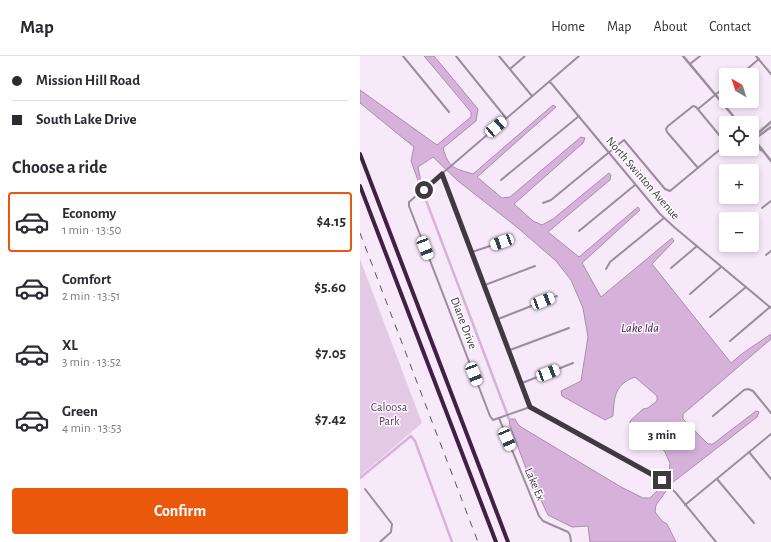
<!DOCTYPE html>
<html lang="en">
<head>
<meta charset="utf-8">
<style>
  :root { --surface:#fff; --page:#f2f2f3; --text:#2b2b33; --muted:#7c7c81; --line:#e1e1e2; --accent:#ea580c }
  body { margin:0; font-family:"Alegreya Sans",sans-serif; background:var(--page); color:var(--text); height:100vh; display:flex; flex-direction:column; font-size:15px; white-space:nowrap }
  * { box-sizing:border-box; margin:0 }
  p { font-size:13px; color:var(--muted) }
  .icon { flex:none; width:22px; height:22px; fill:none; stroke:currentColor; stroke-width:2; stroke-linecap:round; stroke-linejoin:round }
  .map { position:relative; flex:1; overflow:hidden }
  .side { display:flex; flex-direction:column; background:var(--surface); width:360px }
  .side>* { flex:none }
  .top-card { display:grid; align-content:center; height:88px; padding:0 12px; background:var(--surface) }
  .needle { width:26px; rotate:321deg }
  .controls { position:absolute; left:359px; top:12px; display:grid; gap:8px }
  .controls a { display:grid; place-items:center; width:40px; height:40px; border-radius:4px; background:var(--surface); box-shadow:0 2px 6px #0003; font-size:20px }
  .end { position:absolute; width:18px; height:18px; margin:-9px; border:5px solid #403a40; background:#fff; box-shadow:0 0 0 2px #fff }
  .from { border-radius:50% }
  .bubble { position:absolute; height:28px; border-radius:4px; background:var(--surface); box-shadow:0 2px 6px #0003; font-size:13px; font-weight:700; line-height:28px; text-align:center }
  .car { position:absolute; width:12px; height:24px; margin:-12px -6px; border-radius:5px; box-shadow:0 0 3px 1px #0007; background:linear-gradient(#fff 24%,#345 0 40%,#fff 0 76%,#345 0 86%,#fff 0) }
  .top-card b { display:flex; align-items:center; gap:14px; height:38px; font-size:15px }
  .top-card b+b { border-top:1px solid var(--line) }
  .top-card i { width:10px; height:10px; background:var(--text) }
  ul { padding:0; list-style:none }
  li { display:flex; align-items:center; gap:12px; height:60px; margin:0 8px 6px; padding:0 4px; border:2px solid transparent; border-radius:4px }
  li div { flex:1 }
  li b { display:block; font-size:15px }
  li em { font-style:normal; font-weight:700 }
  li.active { border-color:var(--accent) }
  li>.icon { width:36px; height:36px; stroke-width:1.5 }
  h2 { padding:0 12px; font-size:18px; line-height:48px }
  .action { display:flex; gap:8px; margin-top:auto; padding:8px 12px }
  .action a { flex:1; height:46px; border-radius:4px; background:var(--accent); color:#fff; font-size:16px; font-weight:700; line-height:46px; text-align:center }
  header { display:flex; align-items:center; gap:24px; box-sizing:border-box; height:56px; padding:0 20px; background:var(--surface); border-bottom:1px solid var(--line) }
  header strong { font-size:19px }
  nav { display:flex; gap:22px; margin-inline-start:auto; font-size:14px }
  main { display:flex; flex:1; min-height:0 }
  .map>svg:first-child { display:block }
  .green { fill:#e2cae4 }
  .water { fill:#d6b2db; stroke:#a98eac }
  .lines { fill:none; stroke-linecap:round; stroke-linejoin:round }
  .canal { stroke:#d6b2db; stroke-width:2.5 }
  .minor { stroke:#9c8c9e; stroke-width:2 }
  .tertiary { stroke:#9c8c9e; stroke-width:2.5 }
  .motorway { stroke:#3f2243; stroke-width:4 }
  .rail { stroke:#5a535b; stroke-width:1; stroke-dasharray:7 7; stroke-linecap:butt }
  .route { stroke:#403a40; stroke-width:5 }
  .labels { text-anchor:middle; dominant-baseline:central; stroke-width:3; stroke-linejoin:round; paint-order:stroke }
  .street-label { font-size:12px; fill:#403a40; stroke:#fdfbfe }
  .park-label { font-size:12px; fill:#66396c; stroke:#fdfbfe }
  .water-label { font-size:13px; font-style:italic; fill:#45194b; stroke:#fdfbfe }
</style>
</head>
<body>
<header>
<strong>Map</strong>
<nav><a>Home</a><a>Map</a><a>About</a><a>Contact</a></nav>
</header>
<main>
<section class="side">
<div class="top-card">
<b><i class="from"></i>Mission Hill Road</b>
<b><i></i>South Lake Drive</b>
</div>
<h2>Choose a ride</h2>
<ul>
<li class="active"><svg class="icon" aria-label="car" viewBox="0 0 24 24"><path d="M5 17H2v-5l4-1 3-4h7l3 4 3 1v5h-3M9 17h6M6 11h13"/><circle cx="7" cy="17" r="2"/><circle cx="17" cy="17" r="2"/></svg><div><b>Economy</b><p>1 min · 13:50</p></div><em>$4.15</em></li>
<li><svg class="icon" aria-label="car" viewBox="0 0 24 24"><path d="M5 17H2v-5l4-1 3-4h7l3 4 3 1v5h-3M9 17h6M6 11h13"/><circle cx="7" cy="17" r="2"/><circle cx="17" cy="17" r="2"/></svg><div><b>Comfort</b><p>2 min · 13:51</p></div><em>$5.60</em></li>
<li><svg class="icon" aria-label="car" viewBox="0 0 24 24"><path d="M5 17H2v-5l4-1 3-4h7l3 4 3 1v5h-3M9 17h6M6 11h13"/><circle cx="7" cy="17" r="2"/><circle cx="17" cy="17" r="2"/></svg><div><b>XL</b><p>3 min · 13:52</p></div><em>$7.05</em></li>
<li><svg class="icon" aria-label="car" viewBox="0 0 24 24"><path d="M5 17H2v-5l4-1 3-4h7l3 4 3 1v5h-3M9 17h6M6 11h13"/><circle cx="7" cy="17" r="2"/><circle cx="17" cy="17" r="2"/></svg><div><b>Green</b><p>4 min · 13:53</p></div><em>$7.42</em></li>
</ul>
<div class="action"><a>Confirm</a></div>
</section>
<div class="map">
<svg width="411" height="486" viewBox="0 0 411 486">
  <rect width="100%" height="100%" fill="#f7e9f9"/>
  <polygon class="green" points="0,203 62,367 0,420"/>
  <path class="water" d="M64,0H74L118,53L116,65L83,92C89,113 94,112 113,118L193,49L196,51L117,121L142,142L150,141L221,81L225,82L223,87L154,148L173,165L182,169L193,163L249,117L251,119L250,124L188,176L219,201L278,151L280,154L222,207L241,241L312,182L314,185L292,208L371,307L383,297L411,278V283L323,358V363L348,388H353L396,355L399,356L397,361L312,427L296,449L295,456L302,465L307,468L316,486H230L228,470L212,471L188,459L167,415L150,370L149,363H155L157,367L161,371L261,431L283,442H290L297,435L309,417L310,407L305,396L299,390L271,376L270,365L283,353L288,352L297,345V340L275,321C255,328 254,341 253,360L245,364L202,340L201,335L221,325L228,281L223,252L211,224L196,205L158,172L98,125L73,101L58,111L61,126L60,130L51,105L54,91L0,47V34L77,89L111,61V56Z"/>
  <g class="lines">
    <g class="canal">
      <polyline points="60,130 60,132"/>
      <polyline points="64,139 149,363"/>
      <polyline points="0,422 51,380 55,385 92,486"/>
    </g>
    <g class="minor">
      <polyline points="43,0 89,56"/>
      <polyline points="96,0 146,62"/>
      <polyline points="139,0 172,40"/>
      <polyline points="396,0 411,18"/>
      <polyline points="330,8 340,0"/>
      <polyline points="150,13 165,0"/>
      <polyline points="380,19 399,3"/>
      <polyline points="189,26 191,27 300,158 314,171 411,252"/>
      <polyline points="338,53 366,30"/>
      <polyline points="82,118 170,351 302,424 316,437 356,486"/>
      <polyline points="141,124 219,60"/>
      <polyline points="183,147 191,144 264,84 305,133 310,135 363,91 365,86 336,51 333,50 308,70 306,73 307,76 338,112"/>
      <polyline points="402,152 411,145"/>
      <polyline points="219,175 275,129"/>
      <polyline points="112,196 142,186"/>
      <polyline points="406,199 411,195"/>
      <polyline points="311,212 337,190"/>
      <polyline points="246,213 250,206 304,162"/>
      <polyline points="125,229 175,210"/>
      <polyline points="330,238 361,211"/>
      <polyline points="350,261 386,231"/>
      <polyline points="138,263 197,240"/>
      <polyline points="370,285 410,251"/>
      <polyline points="150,294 209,272"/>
      <polyline points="162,327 213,307"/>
      <polyline points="170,351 133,364 130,360 49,150 49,146 219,0"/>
      <polyline points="353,360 384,334 388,333 393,335 411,357"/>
      <polyline points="139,362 179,460 183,465 208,476 210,479 211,486"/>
      <polyline points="389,396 411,423"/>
      <polyline points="357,423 394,467"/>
      <polyline points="5,433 32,468 31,476 20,486"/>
      <polyline points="325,449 411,378"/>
    </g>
    <g class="tertiary">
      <polyline points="323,0 379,67"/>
      <polyline points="393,84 396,86 411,105"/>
      <polyline points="393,84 397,78 411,66"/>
      <polyline points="393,84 411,71"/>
      <polyline points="393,84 395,89 401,94"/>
    </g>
    <g class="motorway">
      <polyline points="0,98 148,486"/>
      <polyline points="0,130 136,486"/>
    </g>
    <polyline class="rail" points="0,177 118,486"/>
  </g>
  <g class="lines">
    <polyline class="route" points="64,134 82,118 170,351 302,424"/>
  </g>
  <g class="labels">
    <g class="street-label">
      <text transform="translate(283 122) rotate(49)">North Swinton Avenue</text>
      <text transform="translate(104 267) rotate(69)">Diane Drive</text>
      <text transform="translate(175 428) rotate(67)">Lake Ex</text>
    </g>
    <g class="park-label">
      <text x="29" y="351">Caloosa<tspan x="29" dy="14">Park</tspan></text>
    </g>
    <g class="water-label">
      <text x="280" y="272">Lake Ida</text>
    </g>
  </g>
</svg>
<div class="controls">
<a><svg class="needle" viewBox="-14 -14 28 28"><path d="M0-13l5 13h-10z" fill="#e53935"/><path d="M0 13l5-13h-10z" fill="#7c7c81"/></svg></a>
<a><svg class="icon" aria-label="locate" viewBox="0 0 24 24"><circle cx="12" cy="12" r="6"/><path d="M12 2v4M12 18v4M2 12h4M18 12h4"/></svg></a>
<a>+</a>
<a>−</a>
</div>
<i class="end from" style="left:64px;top:134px"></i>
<i class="end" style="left:302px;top:424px"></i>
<div class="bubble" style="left:269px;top:366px;width:66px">3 min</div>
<i class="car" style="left:136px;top:71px;rotate:49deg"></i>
<i class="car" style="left:142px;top:186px;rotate:250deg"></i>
<i class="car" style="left:65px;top:192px;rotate:159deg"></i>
<i class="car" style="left:183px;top:245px;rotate:69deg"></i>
<i class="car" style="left:188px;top:317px;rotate:69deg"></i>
<i class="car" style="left:114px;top:318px;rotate:159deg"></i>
<i class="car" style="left:147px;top:383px;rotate:157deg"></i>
</div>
</main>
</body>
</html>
